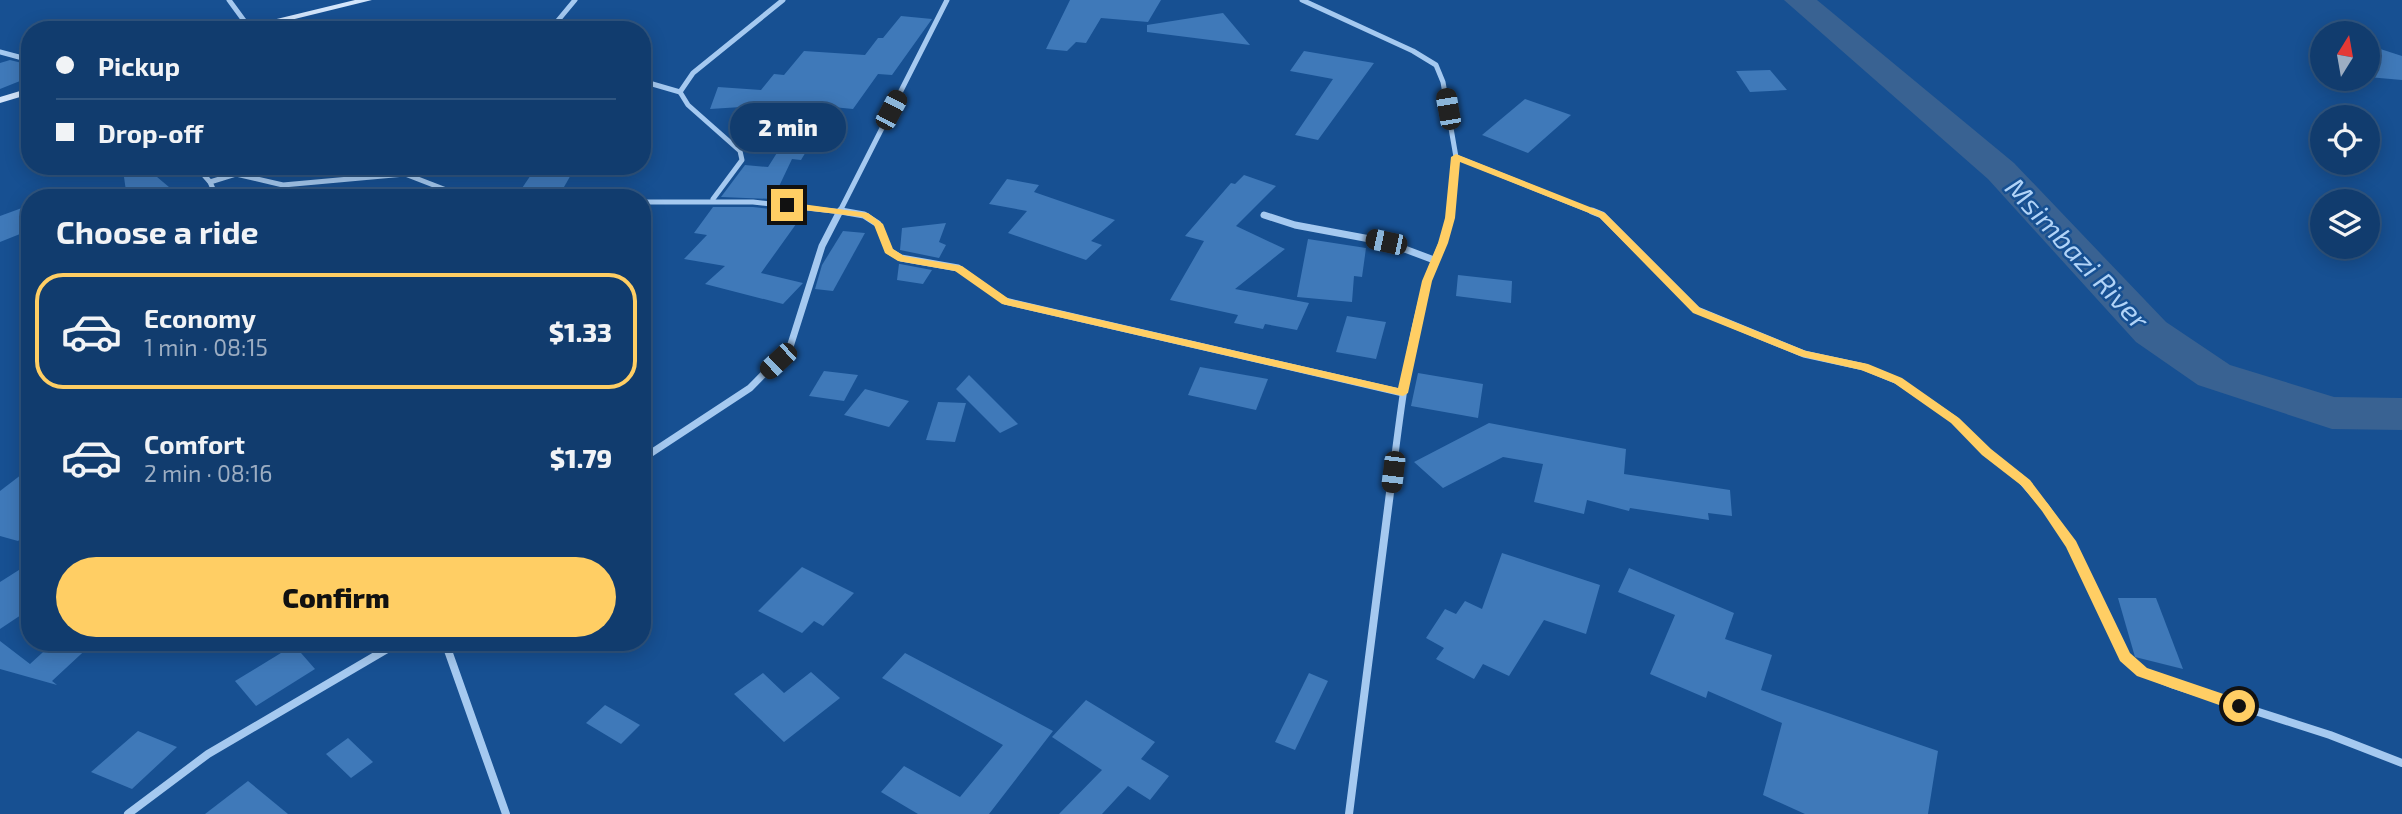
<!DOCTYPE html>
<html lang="en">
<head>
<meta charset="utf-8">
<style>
  :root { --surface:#113c6e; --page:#1e4776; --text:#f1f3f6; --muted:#9cadc2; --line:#305681; --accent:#ffce64 }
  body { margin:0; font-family:"Exo 2",sans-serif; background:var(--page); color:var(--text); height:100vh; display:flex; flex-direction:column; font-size:26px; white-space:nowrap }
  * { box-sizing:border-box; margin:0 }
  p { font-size:23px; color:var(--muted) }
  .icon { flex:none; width:38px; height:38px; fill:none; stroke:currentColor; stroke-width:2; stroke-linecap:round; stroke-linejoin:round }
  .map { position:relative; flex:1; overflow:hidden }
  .panel { position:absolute; left:21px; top:189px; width:630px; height:462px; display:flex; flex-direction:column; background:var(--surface); border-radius:28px; box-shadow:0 4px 18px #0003,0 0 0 2px var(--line) }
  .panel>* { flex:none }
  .banner { position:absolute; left:21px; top:21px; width:630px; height:154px; border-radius:28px; box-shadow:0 4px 18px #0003,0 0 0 2px var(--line); display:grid; align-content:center; height:154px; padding:0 35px; background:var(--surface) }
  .needle { width:46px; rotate:11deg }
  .buttons { position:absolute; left:2310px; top:21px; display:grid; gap:14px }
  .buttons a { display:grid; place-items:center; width:70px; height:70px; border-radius:50%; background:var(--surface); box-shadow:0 4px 18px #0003,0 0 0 2px var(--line); font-size:35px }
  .end { position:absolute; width:32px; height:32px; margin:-16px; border:9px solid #ffce64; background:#111; box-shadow:0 0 0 4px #111 }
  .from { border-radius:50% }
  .bubble { position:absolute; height:49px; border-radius:24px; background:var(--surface); box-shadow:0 4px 18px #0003,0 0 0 2px var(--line); font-size:23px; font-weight:800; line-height:49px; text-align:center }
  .car { position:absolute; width:21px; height:42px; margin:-21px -10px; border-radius:9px; box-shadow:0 0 5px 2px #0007; background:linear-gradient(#222 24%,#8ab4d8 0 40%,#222 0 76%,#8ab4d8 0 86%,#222 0) }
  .banner b { display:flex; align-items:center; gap:24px; height:66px; font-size:26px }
  .banner b+b { border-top:2px solid var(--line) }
  .banner i { width:18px; height:18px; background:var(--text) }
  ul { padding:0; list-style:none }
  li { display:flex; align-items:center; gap:21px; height:116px; margin:0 14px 10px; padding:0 21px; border:4px solid transparent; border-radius:28px }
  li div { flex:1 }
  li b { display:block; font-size:26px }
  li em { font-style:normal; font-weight:800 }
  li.selected { border-color:var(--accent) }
  li>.icon { width:63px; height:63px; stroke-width:1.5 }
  h2 { padding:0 35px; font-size:32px; line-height:84px }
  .cta { display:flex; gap:14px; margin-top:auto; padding:14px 35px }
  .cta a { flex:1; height:80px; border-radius:42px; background:var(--accent); color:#111; font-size:28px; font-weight:800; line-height:80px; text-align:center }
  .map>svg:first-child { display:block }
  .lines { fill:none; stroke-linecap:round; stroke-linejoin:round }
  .river { fill:#396292; fill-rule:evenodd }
  .building { fill:#3f79b9 }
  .street-far2 { stroke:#a5c9f0; stroke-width:5 }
  .street-far1 { stroke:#a5c9f0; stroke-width:7 }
  .street { stroke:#a5c9f0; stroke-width:8 }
  .secondary { fill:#d3e5fb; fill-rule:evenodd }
  .route { fill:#ffce64 }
  .labels { text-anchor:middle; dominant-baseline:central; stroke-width:5; stroke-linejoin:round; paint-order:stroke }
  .water-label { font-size:28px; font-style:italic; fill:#b1d3f7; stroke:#175092 }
</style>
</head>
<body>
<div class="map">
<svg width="2402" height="814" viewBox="0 0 2402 814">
  <rect width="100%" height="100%" fill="#175092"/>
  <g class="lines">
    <polygon class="river" points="1784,0 1817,0 2014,163 2166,322 2230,365 2334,397 2402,398 2402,430 2332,429 2198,385 2136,342 1988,179"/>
  </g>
  <g class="building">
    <polygon points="1070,0 1161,0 1148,22 1101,18 1086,43 1076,42 1067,51 1046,49"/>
    <polygon points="1223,13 1250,45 1147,32 1147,25"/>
    <polygon points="901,16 932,19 892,75 878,74 853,109 833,107 801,160 792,159 773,199 721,197 745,165 768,167 794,126 745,119 757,106 710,109 718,87 761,90 774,74 784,75 804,51 865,55 878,38 883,38"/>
    <polygon points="2368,45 2402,56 2402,80 2368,77"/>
    <polygon points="1304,51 1374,63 1318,140 1295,135 1333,79 1290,71"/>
    <polygon points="10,60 30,65 30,77 0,89 0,63"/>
    <polygon points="1770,70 1787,90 1750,92 1736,71"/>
    <polygon points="1525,99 1571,115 1528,153 1482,135"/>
    <polygon points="137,166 144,166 182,198 127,198 123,170"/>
    <polygon points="537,166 576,166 560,194 518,194"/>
    <polygon points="1244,175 1276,186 1236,226 1285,249 1235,289 1309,303 1297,330 1265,324 1263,329 1234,323 1238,315 1170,300 1204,241 1185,236 1231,183 1235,184"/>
    <polygon points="1007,179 1039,185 1034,192 1115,220 1091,241 1102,245 1086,260 1008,233 1027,211 989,204"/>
    <polygon points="30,205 30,230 0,242 0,216"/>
    <polygon points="713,207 753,207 804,213 761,273 803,283 783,304 705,284 725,266 684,259 707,235 694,233"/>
    <polygon points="946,223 939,242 946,245 939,258 900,250 902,228"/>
    <polygon points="843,231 865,233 833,291 815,289 822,265"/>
    <polygon points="1308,239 1366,248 1362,277 1354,276 1352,302 1297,297"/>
    <polygon points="899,264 900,264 932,270 923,284 897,280"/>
    <polygon points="1458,275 1512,281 1511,303 1456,296"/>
    <polygon points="1347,316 1386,322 1376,359 1336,352"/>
    <polygon points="1200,367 1268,379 1256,410 1188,395"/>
    <polygon points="824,371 858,375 844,401 809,396"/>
    <polygon points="1418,373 1483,384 1478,418 1411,406"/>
    <polygon points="969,375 1018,424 1000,433 956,389"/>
    <polygon points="865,389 909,401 889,427 844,415"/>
    <polygon points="938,402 966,403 955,442 926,440"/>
    <polygon points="1489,423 1626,449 1624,474 1730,490 1732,516 1708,513 1709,520 1630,508 1629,511 1587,500 1584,514 1534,502 1543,464 1503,457 1443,488 1414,462"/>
    <polygon points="30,468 30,531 18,541 0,536 0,491"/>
    <polygon points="1502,553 1600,585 1586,634 1544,620 1509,676 1483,664 1474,679 1436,659 1444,648 1426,638 1445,609 1456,614 1465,601 1482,609"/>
    <polygon points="30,563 30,609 0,629 0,582"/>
    <polygon points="802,567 854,593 823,626 814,621 802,633 758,611"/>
    <polygon points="1629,568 1734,613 1725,639 1772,655 1761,690 1938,751 1928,814 1805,814 1763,795 1782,723 1708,691 1706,698 1650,674 1675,615 1618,592"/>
    <polygon points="2118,598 2156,598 2183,669 2135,657"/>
    <polygon points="0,641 30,664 54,642 94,642 52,681 57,685 0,669"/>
    <polygon points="294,645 315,669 256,706 235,681"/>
    <polygon points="905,653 1053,731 989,814 918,814 881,792 904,766 960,797 1003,745 882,678"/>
    <polygon points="811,672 840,698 784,742 734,694 763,673 784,693"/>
    <polygon points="1309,673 1328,681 1295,750 1275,742"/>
    <polygon points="1086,700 1155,742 1141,759 1169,776 1150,800 1128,786 1102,814 1059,814 1102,770 1052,737"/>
    <polygon points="605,705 640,725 621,744 586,723"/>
    <polygon points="138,731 177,747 132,789 91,772"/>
    <polygon points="348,738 373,762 351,778 326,754"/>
    <polygon points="248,781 288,814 205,814"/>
  </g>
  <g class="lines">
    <g class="street-far2">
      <polyline points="229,0 248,26"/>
      <polyline points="1302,0 1413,51 1436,65 1443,82 1456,157 1451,213"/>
      <polyline points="557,30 555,24 575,0"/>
      <polyline points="0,52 30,60"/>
      <polyline points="642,81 680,92"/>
      <polyline points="1456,157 1596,213"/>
      <polyline points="196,166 210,182 217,198"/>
      <polyline points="236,174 283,185 405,174 467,198"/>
      <polyline points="210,182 262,166"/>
      <polyline points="713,199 742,160 740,151 688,105 680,92 693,73 783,0"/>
      <polyline points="642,202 753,202 851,213"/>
      <polyline points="839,213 947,0"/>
    </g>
    <g class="street-far1">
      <polyline points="841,211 864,215 878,224 889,251 901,258 958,268 1005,301 1403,393"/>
      <polyline points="1592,211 1602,215 1697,310 1804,354 1864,367 1898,381 1955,420 1987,452 2021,479"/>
      <polyline points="1264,215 1295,225 1386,242 1434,260"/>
      <polyline points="642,459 750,388 790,347 822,246 840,211"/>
      <path d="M1392,479C1400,414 1408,346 1427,282C1434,258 1448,237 1451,211"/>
    </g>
    <g class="street">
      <polyline points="2019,477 2046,508 2071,545 2125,657 2142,672 2174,685 2330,735 2402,763"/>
      <polyline points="445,642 506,814"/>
      <polyline points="128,814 208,754 399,642"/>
      <polyline points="1349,814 1392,477"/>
    </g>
    <g class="secondary">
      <polygon points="355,0 372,0 250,30 231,30"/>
      <polygon points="30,88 30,94 0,103 0,97"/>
    </g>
  </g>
  <polygon class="route" points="1456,154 1605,213 1700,308 1806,351 1868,364 1902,378 1959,418 1991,449 2030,480 2076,541 2130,653 2147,668 2244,701 2244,710 2239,712 2137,676 2120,661 2066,547 2042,511 2022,486 1982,455 1951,423 1894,383 1861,370 1800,356 1693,313 1599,217 1460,162 1455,218 1448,243 1432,281 1408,393 1403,396 1002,304 955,271 898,261 885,253 874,225 862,217 787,208 782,205 787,202 868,213 883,224 893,249 904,256 962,266 1009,299 1398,388 1422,281 1438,243 1445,218 1451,157"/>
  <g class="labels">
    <g class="water-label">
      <text transform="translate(2078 253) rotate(47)">Msimbazi River</text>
    </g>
  </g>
</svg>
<div class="buttons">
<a><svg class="needle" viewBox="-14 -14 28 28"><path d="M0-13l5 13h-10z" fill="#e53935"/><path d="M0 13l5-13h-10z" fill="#9cadc2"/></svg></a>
<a><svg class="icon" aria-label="locate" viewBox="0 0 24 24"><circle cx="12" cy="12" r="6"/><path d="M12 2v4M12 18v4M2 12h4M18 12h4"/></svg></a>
<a><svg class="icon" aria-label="layers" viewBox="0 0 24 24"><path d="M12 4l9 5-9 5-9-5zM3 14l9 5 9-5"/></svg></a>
</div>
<i class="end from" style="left:2239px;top:706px"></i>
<i class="end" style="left:787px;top:205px"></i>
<div class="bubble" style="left:730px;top:103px;width:116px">2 min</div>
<i class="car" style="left:1448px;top:109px;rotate:350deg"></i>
<i class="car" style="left:891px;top:110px;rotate:28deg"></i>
<i class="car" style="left:1386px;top:242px;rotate:282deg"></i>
<i class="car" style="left:778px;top:361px;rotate:227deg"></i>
<i class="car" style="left:1393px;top:472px;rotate:187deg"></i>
<div class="banner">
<b><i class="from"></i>Pickup</b>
<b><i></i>Drop-off</b>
</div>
<section class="panel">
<h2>Choose a ride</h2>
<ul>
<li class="selected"><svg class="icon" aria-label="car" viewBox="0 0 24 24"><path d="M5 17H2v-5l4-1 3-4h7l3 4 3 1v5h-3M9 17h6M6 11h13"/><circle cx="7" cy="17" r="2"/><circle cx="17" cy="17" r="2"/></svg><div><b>Economy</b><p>1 min · 08:15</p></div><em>$1.33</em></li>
<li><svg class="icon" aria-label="car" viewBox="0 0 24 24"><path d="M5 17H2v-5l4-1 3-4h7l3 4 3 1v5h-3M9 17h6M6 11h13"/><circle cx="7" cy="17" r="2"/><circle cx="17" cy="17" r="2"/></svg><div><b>Comfort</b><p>2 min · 08:16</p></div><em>$1.79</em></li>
</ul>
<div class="cta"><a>Confirm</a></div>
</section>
</div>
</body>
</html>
